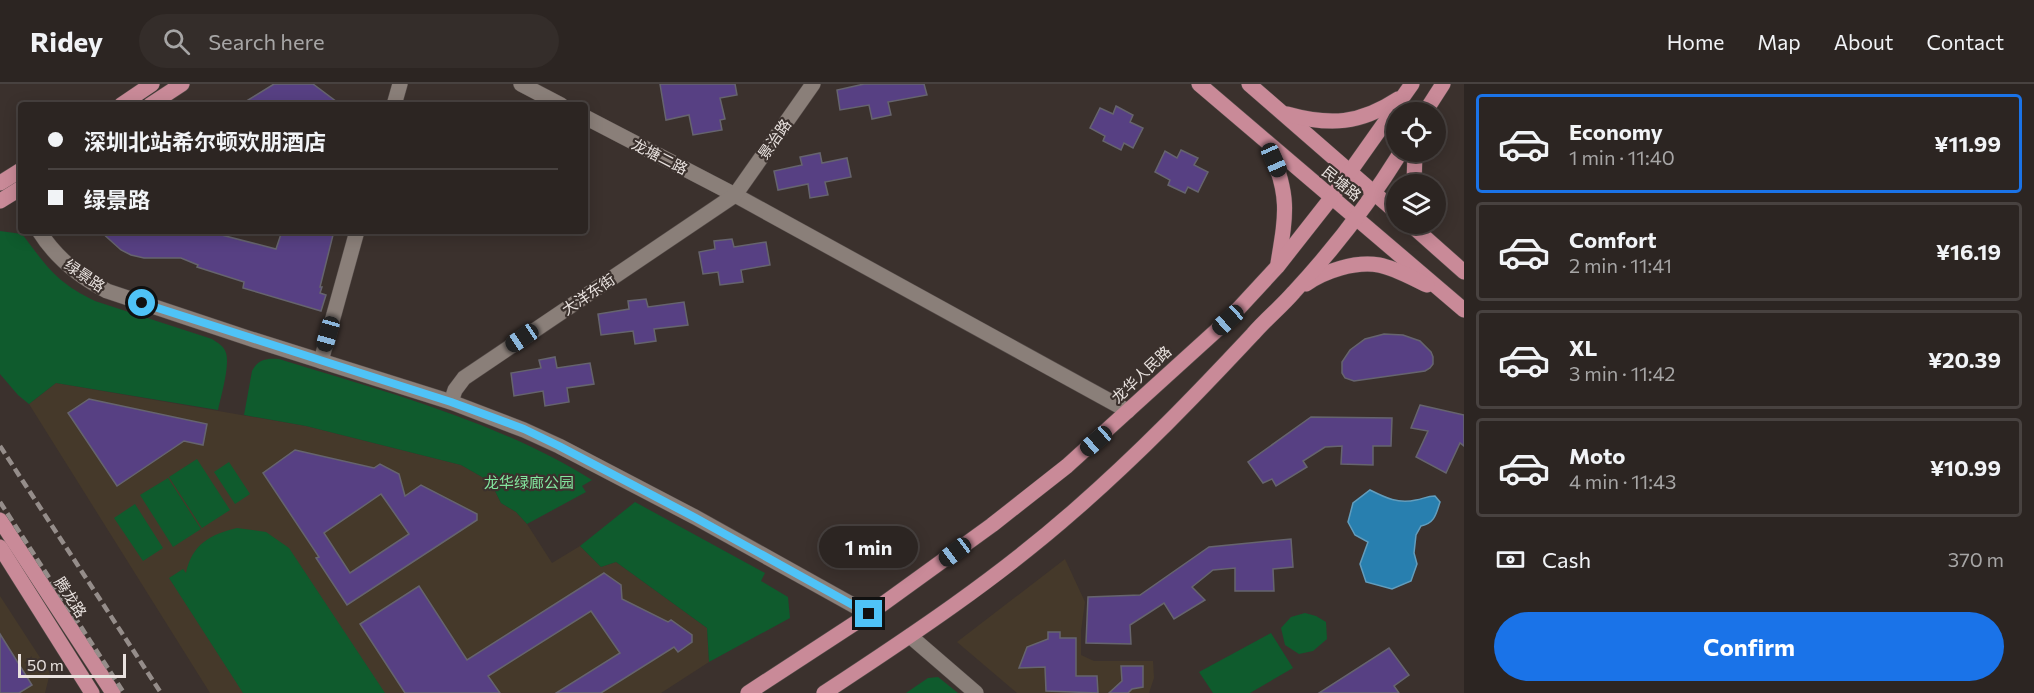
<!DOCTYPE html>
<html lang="en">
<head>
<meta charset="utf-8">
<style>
  :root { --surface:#2c2522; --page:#342d2a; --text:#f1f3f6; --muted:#a6a5a5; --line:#484240; --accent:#1a73e8 }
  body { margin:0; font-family:Commissioner,"Noto Sans SC",sans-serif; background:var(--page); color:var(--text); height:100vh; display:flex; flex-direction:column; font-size:22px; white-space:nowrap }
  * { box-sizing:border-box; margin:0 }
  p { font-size:20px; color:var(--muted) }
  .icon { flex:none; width:33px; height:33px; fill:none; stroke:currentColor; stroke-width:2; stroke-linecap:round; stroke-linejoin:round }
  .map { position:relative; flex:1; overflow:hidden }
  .details { display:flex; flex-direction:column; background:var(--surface); width:570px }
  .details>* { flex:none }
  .guide { position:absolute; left:18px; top:18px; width:570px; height:132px; border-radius:6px; box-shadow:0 3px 15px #0003,0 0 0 2px var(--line); display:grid; align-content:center; height:132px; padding:0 30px; background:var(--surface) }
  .controls { position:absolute; left:1386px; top:18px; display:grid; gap:12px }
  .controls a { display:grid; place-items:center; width:60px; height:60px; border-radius:50%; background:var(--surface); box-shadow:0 3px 15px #0003,0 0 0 2px var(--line); font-size:30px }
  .scale { position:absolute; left:18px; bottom:15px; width:108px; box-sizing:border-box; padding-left:6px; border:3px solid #e9e2df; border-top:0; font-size:16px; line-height:21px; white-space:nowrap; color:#e9e2df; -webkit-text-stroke:4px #3b312d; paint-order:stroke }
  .end { position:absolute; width:27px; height:27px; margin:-14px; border:8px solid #4fc3f7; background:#111; box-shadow:0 0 0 3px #111 }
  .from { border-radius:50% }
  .bubble { position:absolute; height:42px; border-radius:21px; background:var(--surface); box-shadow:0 3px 15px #0003,0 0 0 2px var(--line); font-size:20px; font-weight:700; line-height:42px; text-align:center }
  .car { position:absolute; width:18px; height:36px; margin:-18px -9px; border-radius:8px; box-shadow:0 0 4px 2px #0007; background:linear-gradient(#222 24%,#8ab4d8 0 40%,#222 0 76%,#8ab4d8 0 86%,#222 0) }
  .guide b { display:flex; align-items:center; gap:21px; height:57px; font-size:22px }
  .guide b+b { border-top:2px solid var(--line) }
  .guide i { width:15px; height:15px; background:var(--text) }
  ul { padding:10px 0 0; list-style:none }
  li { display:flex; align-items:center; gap:18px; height:99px; margin:0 12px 9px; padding:0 18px; border:3px solid var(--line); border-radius:6px }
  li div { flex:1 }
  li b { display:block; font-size:22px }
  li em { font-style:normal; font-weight:700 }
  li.active { border-color:var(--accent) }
  li>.icon { width:54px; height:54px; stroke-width:1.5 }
  .pay { display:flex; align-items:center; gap:15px; height:66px; padding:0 30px; font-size:22px }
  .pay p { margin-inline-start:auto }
  .cta { display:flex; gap:12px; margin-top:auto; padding:12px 30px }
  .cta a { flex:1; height:69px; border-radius:36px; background:var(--accent); color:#fff; font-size:24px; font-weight:700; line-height:69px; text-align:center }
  header { display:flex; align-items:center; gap:36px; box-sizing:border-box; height:84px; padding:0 30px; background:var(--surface); border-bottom:2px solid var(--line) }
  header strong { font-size:28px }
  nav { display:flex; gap:33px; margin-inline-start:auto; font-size:21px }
  .search { width:420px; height:54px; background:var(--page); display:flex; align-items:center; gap:15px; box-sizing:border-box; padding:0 21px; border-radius:33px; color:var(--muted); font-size:22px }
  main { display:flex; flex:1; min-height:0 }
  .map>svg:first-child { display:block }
  .education { fill:#45392a }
  .green { fill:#0f5b2d }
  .water { fill:#287faf; stroke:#629dbd; stroke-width:1.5 }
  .building { fill:#574083; stroke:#66646e; stroke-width:1.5; fill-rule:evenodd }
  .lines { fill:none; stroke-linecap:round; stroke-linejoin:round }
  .minor-casing { stroke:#564d4a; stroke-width:16 }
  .major-casing { stroke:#564d4a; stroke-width:16 }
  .minor { stroke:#8a7f79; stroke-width:15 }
  .major { stroke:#c98a98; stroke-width:15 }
  .rail { stroke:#958d8a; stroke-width:4.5; stroke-dasharray:9 4.5; stroke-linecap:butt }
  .route { stroke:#4fc3f7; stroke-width:8 }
  .labels { text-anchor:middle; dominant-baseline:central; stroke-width:4.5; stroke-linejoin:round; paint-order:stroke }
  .street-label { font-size:15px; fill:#e9e2df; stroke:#3b312d }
  .park-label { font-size:15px; fill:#83e79f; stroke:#3b312d }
</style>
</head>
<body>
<header>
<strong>Ridey</strong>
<div class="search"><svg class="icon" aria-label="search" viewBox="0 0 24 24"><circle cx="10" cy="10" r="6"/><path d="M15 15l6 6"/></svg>Search here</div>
<nav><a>Home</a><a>Map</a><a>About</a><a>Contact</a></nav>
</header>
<main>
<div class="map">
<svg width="1464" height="609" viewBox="0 0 1464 609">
  <rect width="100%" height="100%" fill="#3b312d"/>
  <g class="education">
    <polygon points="56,299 306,342 461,381 482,393 495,407 501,419 516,428 527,440 552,479 580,462 601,483 616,478 707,544 709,578 661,609 210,609 29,320"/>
    <polygon points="1065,475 1085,518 1081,547 1081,571 1094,577 1153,577 1154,594 1149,609 1017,609 957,558"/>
    <polygon points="0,512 50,589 45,609 0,609"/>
  </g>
  <g class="green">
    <path d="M0,147L22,150C48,184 56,198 95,217L212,255C218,259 224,262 226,269C230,282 221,312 218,326L56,299L29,320L18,311L0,290Z"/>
    <path d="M279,275C386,308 497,337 592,396L582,402L586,408L527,440L516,428L501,419L495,407L482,393L461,381L306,342L244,331L252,287C258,275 267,274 279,275Z"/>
    <polygon points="197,375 230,426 202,444 169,393"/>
    <polygon points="229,378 250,410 235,420 214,388"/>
    <polygon points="168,394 201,445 173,463 140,411"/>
    <polygon points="635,418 765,489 761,497 788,513 790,534 709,578 707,544 616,478 601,483 580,462"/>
    <polygon points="135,420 163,464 143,477 114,434"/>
    <path d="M237,444L266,448L289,464L385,609H243L169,494L183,485L186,489C192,460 211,450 237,444Z"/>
    <polygon points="1305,529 1316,532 1326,538 1327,555 1313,567 1299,570 1285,561 1281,544 1291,533"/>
    <polygon points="1271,549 1293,584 1250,609 1213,609 1199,588"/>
    <polygon points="938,593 958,609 906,609 928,594"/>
  </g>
  <path class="water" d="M1370,406C1386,414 1398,420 1416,416C1423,415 1427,412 1435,412L1440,418C1436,430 1435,439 1421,442L1416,451L1414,469L1417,480L1411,497L1392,505L1366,498L1360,480L1368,458L1355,451L1348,438L1353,419Z"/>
  <g class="building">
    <polygon points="274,0 313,0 341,21 240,21"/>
    <polygon points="660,0 735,0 737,11 720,14 725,35 720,36 722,46 693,51 689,31 666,36"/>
    <polygon points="864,0 924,0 927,11 888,18 891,31 872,35 869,21 840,26 837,6"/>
    <polygon points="1116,22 1133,31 1130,38 1143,44 1133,64 1124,59 1121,66 1103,57 1105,52 1090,44 1100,24 1113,30"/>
    <polygon points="1181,66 1198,74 1194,81 1208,88 1198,108 1188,103 1185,109 1168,101 1170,96 1155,88 1165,67 1177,74"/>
    <polygon points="820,69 822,79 847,74 851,93 825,98 828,111 810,114 808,100 778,106 774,87 802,81 800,73"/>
    <polygon points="100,147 206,147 276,165 282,147 334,147 320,203 322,203 320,209 326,211 321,227 243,204 244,198 197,183 198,181 181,174 144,174 131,171 121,166"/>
    <polygon points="732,155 734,163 766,158 770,181 741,186 743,198 720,201 718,188 703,190 699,168 715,165 714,157"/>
    <polygon points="646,215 648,223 684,218 688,241 654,245 656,257 635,260 633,247 601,251 598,230 629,225 628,217"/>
    <polygon points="1384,250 1403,251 1420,257 1431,268 1433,273 1433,280 1430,284 1425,287 1354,297 1345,294 1342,289 1342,278 1350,266 1365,255"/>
    <polygon points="555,273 557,284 590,279 594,300 567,304 569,318 545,322 543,307 514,312 511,289 541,284 539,276"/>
    <polygon points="89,315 207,340 203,361 184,357 117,402 68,329"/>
    <polygon points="1420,321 1464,331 1464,362 1460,359 1446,389 1416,373 1428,347 1411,344"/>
    <polygon points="1311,333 1392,334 1391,362 1373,362 1373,381 1341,380 1342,362 1325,363 1303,377 1307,383 1276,402 1272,395 1263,399 1248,378"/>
    <path d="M295,366L374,384L380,380L399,390L405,412L421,401L477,430V436L347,521L316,474L319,473L263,389ZM381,410L409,450L350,489L324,449Z"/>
    <polygon points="1291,455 1293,483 1273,485 1274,507 1235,507 1235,484 1213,486 1192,503 1205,516 1174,535 1164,519 1130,541 1131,560 1086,559 1088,513 1140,511 1209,463"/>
    <polygon points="604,489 621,501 622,515 668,538 671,536 692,551 692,558 678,568 674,563 601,609 556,609 620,569 591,527 488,592 500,609 405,609 360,540 419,502 467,576"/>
    <polygon points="1048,548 1060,548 1060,554 1076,554 1076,592 1097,592 1098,609 1046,607 1045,583 1019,584 1027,563 1048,555"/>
    <polygon points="0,550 32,601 19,609 0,609"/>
    <polygon points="1389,564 1409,591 1394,602 1399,609 1319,609"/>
    <polygon points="1121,582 1143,582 1143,603 1132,605 1128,609 1109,609 1122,597"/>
  </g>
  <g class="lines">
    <g class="minor-casing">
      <g id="minor">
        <polyline points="521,0 561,21"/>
        <polyline points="394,21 400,0"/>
        <polyline points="585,33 735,111 1128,327"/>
        <path d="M39,147C56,174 78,192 107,207L248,254L451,318L524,346L559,362L695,433L869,530"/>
        <polyline points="321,277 357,147"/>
        <polyline points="451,318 455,306 464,294 735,111 813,0"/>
        <polyline points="910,552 976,609"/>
      </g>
    </g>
    <g class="major-casing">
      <g id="major">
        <polyline points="1199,0 1464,226"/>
        <polyline points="1249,0 1396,128"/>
        <polyline points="121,21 152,0"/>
        <polyline points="150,21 182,0"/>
        <polyline points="1425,28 1443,0"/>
        <path d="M1287,30C1330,42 1360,40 1398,15"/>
        <path d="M1270,66C1290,112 1286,131 1278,179"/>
        <polyline points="0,99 21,86"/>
        <polyline points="1414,100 1415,68"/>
        <polyline points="0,117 21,104"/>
        <polyline points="1410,140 1464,188"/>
        <path d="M1306,200C1325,187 1355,177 1379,181C1395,184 1412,194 1427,201"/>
        <polyline points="0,436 113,609"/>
        <polyline points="0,463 92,609"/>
        <polyline points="748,609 869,530 992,441 1067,382 1228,236 1277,183 1332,113 1412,0"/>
        <path d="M824,609C911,552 998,494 1076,425C1140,369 1195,312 1253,250C1266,235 1281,223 1294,208C1334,165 1370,118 1401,68"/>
      </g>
    </g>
    <use href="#minor" class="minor"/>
    <use href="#major" class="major"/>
    <g class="rail">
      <polyline points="0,362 161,609"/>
      <polyline points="0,418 124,609"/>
    </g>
  </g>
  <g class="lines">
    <polyline class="route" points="142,219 451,318 524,345 559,362 694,433 869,530"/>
  </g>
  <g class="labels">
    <g class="street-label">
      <text transform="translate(774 55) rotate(-55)">景治路</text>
      <text transform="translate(660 72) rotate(27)">龙塘二路</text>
      <text transform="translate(1342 99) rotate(39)">民塘路</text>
      <text transform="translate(85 191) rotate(34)">绿景路</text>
      <text transform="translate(588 210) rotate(-34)">大洋东街</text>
      <text transform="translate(1141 290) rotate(-43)">龙华人民路</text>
      <text transform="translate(71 513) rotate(57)">腾龙路</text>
    </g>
    <g class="park-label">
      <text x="529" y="398">龙华绿廊公园</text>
    </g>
  </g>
</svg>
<div class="controls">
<a><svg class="icon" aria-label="locate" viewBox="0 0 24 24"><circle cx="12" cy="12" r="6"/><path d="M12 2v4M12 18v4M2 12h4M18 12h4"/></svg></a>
<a><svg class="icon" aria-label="layers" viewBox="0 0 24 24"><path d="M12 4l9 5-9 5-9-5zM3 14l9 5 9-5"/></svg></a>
</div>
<div class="scale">50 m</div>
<i class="end from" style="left:142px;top:219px"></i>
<i class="end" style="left:869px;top:530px"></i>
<div class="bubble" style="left:819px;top:442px;width:99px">1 min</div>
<i class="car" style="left:1274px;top:76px;rotate:156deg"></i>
<i class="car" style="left:1228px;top:236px;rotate:228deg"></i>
<i class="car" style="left:328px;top:250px;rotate:196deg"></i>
<i class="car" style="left:522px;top:254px;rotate:236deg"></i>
<i class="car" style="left:1096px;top:357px;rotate:229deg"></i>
<i class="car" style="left:955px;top:468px;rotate:233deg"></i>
<div class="guide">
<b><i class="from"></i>深圳北站希尔顿欢朋酒店</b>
<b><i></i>绿景路</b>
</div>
</div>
<section class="details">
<ul>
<li class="active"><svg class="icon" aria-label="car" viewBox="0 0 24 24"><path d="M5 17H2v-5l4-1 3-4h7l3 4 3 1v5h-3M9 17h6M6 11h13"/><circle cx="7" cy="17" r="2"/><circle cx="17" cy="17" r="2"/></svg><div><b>Economy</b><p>1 min · 11:40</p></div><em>¥11.99</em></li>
<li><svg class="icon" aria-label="car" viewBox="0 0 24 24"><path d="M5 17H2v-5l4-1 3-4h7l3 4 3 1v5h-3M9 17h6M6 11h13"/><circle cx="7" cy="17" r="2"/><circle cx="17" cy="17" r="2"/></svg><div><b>Comfort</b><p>2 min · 11:41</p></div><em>¥16.19</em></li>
<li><svg class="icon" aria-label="car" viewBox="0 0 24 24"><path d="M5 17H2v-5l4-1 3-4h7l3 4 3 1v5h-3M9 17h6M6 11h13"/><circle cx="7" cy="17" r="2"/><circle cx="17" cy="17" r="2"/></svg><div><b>XL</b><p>3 min · 11:42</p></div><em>¥20.39</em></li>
<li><svg class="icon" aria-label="car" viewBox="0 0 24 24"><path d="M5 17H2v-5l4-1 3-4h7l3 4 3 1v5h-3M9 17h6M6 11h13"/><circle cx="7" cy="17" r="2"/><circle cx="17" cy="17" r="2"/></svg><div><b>Moto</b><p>4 min · 11:43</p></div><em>¥10.99</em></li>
</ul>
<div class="pay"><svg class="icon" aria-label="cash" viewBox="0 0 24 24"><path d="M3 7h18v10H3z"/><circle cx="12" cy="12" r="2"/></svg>Cash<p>370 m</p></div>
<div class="cta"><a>Confirm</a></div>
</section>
</main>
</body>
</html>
